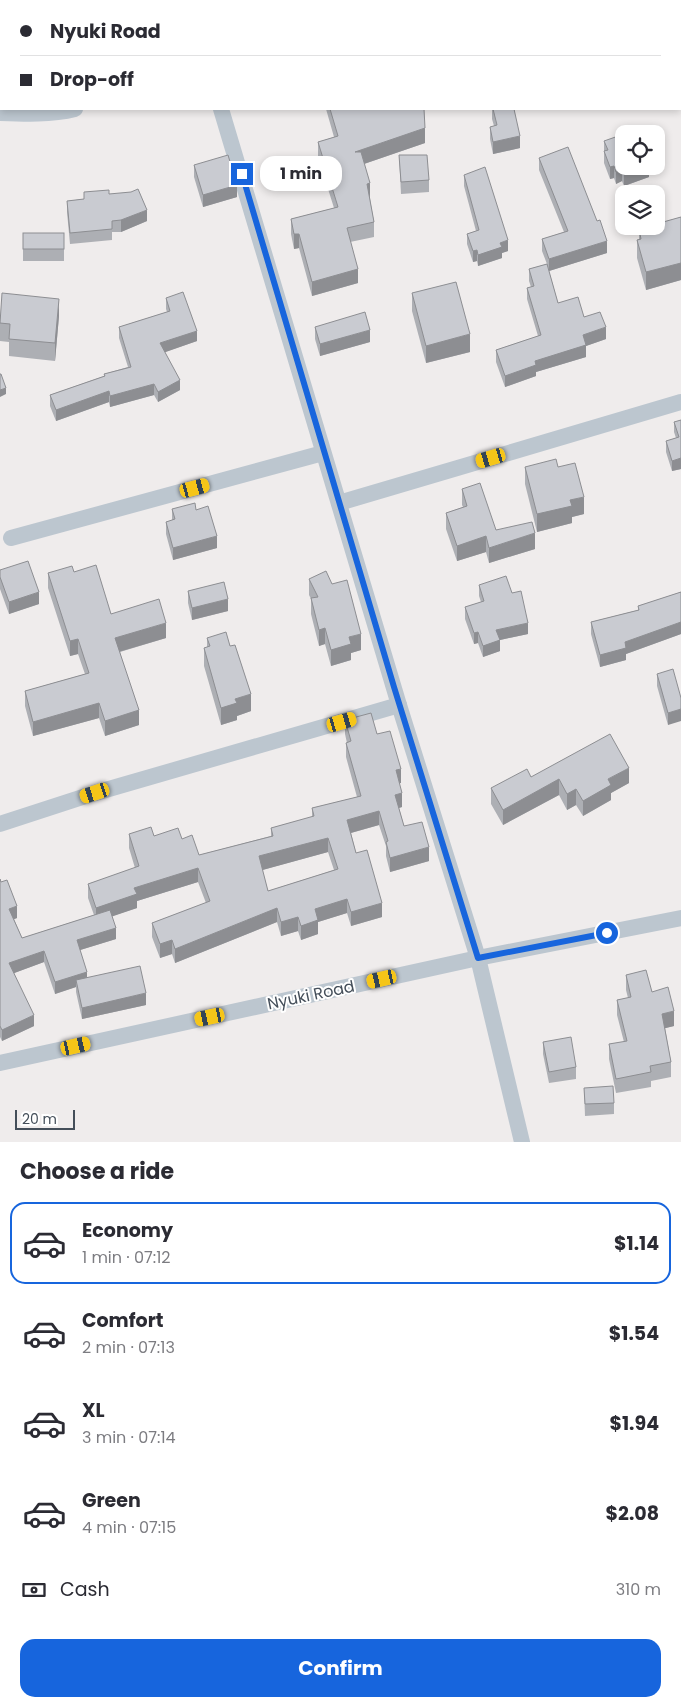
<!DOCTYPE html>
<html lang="en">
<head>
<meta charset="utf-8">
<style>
  :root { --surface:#fff; --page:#f7f7f7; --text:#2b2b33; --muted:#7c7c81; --line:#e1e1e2; --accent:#1765dd }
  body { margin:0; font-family:Poppins,sans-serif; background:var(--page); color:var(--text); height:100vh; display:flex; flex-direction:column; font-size:19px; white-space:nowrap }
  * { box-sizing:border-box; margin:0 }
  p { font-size:16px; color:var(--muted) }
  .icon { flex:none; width:28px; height:28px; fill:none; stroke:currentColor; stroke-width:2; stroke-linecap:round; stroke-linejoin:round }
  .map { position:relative; height:1142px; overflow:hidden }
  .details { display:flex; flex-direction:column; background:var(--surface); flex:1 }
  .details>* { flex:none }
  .guide { position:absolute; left:0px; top:0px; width:681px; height:110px; box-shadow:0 2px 8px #0003; display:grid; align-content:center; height:110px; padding:0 20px; background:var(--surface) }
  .tools { position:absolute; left:615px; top:125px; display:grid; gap:10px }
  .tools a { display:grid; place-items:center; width:50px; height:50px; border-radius:10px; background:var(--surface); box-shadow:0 2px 8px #0003; font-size:25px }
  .scale { position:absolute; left:15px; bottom:12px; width:60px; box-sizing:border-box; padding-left:5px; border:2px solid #444e59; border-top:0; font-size:14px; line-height:18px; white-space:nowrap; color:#444e59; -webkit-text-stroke:4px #fff; paint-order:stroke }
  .end { position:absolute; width:22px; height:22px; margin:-11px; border:6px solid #1765dd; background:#fff; box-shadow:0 0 0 2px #fff }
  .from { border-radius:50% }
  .bubble { position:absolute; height:35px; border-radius:15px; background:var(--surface); box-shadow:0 2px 8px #0003; font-size:16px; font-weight:700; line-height:35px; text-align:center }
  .car { position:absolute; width:15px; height:30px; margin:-15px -8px; border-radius:6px; box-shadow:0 0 4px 1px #0007; background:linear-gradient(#f5c518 24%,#345 0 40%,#f5c518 0 76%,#345 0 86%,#f5c518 0) }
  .guide b { display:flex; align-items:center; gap:18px; height:48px; font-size:19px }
  .guide b+b { border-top:1px solid var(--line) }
  .guide i { width:12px; height:12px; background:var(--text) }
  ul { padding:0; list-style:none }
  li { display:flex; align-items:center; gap:15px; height:82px; margin:0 10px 8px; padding:0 10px; border:2px solid transparent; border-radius:15px }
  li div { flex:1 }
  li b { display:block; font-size:19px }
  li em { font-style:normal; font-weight:700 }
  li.active { border-color:var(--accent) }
  li>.icon { width:45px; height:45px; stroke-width:1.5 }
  h2 { padding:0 20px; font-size:22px; line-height:60px }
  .pay { display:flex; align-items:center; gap:12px; height:55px; padding:0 20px; font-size:19px }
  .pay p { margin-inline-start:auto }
  .primary-button { display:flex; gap:10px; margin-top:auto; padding:10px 20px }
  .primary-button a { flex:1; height:58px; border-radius:15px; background:var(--accent); color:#fff; font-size:20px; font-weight:700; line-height:58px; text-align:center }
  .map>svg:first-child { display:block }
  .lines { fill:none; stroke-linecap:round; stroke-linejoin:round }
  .minor { stroke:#bcc6cf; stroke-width:16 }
  .wall { fill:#adafb4; fill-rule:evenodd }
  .shaded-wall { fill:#8d8e92 }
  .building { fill:#c9cbd1; stroke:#8d8e92; fill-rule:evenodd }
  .route { stroke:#1765dd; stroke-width:6 }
  .labels { text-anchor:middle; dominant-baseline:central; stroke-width:4; stroke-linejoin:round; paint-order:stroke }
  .street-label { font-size:16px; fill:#444e59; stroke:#fff }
</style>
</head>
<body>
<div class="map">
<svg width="681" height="1142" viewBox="0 0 681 1142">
  <rect width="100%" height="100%" fill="#efecec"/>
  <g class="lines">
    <g class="minor">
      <polyline points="662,0 663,1"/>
      <polyline points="444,1 448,0"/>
      <polyline points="680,29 681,29"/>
      <polyline points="680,51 681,54"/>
      <polyline points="221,109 399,705 478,958 522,1142"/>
      <path d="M0,113C25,114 51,115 75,109"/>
      <polyline points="339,503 681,402"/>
      <polyline points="11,538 323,453"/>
      <polyline points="0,824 95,793 399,705"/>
      <polyline points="0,1063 478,958 681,918"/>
    </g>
  </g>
  <g class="wall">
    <polygon points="326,109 424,109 425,143 364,164 374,222 374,237 350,242 358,283 312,296 299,248 294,249 291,234 291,219 334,208 318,157 318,142 334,137"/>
    <polygon points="492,109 514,109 520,148 493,154 490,139 490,127 494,126 492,119"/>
    <polygon points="604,141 649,166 649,177 624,186 622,181 616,184 614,178 610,179 604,163"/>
    <polygon points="399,155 429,180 429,192 401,194"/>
    <polygon points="539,158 607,253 549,271 558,303 584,317 606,339 586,346 586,357 536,372 536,376 505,387 496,362 496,350 538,336 527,299 527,288 531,287 529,281 529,269 547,264 542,251 542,239 564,232 539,170"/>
    <polygon points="194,165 237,197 203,207 194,177"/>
    <polygon points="464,175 508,251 502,253 502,258 478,266 477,261 473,262 467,244 467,234 476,231 464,186"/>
    <polygon points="84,192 109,194 147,221 121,232 112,232 112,240 70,244 67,212 67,201 84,199"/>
    <polygon points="681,217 681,280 646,290 637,258 637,240 639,240 639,229"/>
    <rect x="23" y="233" width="41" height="28"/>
    <polygon points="412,293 470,352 426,363 412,311"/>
    <polygon points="166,298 197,341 165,352 180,390 158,402 154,395 110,407 109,402 56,421 50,406 50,395 104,376 104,374 128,367 119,338 119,327 167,312 166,309"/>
    <polygon points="0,316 59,316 55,361 9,356 9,342 0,341"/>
    <polygon points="315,327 370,342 320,356 315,339"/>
    <polygon points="681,420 681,469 672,471 666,452 666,441 676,438 674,432 674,422"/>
    <polygon points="525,467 558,467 584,514 572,517 572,523 537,532 525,484"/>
    <polygon points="462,489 496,530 535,549 489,563 486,552 457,561 446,529 446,513 463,507 462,505"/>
    <polygon points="172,509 196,510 217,548 173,560 166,534 166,522 172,520"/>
    <polygon points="0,570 39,604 9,614 0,589"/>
    <polygon points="74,572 111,614 166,638 120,652 139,725 105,736 99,718 33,736 25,706 25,691 85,674 78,654 70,656 48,588 48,573"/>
    <polygon points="309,579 361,650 351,653 351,660 331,666 325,644 319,646 311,614 311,599 309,595"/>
    <polygon points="479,585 512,593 528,634 500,640 500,651 483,657 478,643 474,644 465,619 465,607 481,602 479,596"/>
    <polygon points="188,591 228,611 192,620 188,603"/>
    <polygon points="681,592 681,634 626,654 626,660 600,667 591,634 591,622 638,610 638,606"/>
    <polygon points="207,638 251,711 237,716 237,720 221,725 204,666 204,648 207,647"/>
    <polygon points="657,674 681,698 668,725 657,686"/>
    <path d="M345,720L377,734L401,783H399L402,807L399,808L404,826L429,861L390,872L386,856V846L379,825L351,833L356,853L382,917L351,926L347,913L318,922V934L301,940L298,931L281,936L277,922L175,963L172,954L160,958L152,937V923L206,903L198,882L137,901V908L112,916L116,939L80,950L87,977L146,1005L82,1019L76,992V987L55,994L44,962L14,973L34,1026L2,1041L0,1037V879L17,918L14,919L22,938L94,915L88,898V884L135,868L129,848V834L154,836L182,839L199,855L271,836V828L312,817V808L357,797L346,757V743H347L345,734ZM328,852L334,870L268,891L262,870Z"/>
    <polygon points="531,777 629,783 611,793 611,800 583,816 576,805 567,810 559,795 503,825 491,804 491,788"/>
    <polygon points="626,975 652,992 674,1026 665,1028 671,1062 671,1077 651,1081 651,1087 616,1093 609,1059 609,1044 624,1042 617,1015 617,1000 628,998 626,990"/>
    <polygon points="543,1042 576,1067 576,1079 549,1083 543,1054"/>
    <polygon points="584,1088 614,1103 614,1114 585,1116"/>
  </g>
  <g class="shaded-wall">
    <polygon points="425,128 425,143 355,167 355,152"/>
    <polygon points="520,136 520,148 493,154 493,142"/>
    <polygon points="614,166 614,178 610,179 610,167"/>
    <polygon points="646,166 649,166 649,177 624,186 624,174"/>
    <polygon points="622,169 622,181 616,184 616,172"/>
    <polygon points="370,183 370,198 367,199 367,184"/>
    <polygon points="237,185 237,197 203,207 203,195"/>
    <polygon points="147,210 147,221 121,232 121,220"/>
    <polygon points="294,234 299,234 299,248 294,249"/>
    <polygon points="508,240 508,251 502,253 502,258 478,266 478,255 500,243"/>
    <polygon points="607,241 607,253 549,271 549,259"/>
    <polygon points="477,250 477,261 473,262 473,251"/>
    <polygon points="681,263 681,280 646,290 646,272"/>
    <polygon points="358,269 358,283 312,296 312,282"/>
    <polygon points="59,299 59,316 55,361 55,343"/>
    <polygon points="606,327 606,339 586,346 586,357 536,372 536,376 505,387 505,376 583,335"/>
    <polygon points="370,330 370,342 320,356 320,344"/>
    <polygon points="197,331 197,341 160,354 160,343"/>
    <polygon points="470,334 470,352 426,363 426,346"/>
    <polygon points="180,380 180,390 158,402 158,392"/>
    <polygon points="154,384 154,395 110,407 110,396"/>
    <polygon points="6,388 6,394 0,397 0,390"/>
    <polygon points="109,391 109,402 56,421 56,410"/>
    <polygon points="681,458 681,469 672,471 672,461"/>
    <polygon points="584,497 584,514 572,517 572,523 537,532 537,514 570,500"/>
    <polygon points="535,533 535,549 489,563 489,548"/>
    <polygon points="217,536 217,548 173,560 173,548"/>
    <polygon points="486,536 486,552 457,561 457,546"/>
    <polygon points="39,592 39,604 9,614 9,602"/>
    <polygon points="228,599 228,611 192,620 192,608"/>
    <polygon points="681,622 681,634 626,654 626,660 600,667 600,655 625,642"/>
    <polygon points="166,623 166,638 115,653 115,638"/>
    <polygon points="528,623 528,634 500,640 500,651 483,657 483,646 496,630"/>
    <polygon points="325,628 325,644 319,646 319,630"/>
    <polygon points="478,632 478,643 474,644 474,633"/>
    <polygon points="361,634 361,650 351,653 351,660 331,666 331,650 349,637"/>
    <polygon points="78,639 78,654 70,656 70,641"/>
    <polygon points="251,694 251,711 237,716 237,720 221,725 221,708 235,699"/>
    <polygon points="99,703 99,718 33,736 33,722"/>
    <polygon points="681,709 681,721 668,725 668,713"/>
    <polygon points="139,710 139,725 105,736 105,721"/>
    <polygon points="629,768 629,783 611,793 611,800 583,816 583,801 608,779"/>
    <polygon points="401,769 401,783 396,784 396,770"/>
    <polygon points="559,779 559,795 503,825 503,810"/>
    <polygon points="576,789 576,805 567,810 567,794"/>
    <polygon points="402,793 402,807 395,809 395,795"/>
    <polygon points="379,811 379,825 347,834 347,820"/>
    <polygon points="328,838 328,852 259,871 259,856"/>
    <polygon points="429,847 429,861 390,872 390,858"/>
    <polygon points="198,868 198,882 137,901 137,908 96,922 96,908 134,888"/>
    <polygon points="347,899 347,913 318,922 318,934 301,940 301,926 315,909"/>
    <polygon points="382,903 382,917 351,926 351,912"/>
    <polygon points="17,906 17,918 9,921 9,909"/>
    <polygon points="277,908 277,922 175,963 175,949"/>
    <polygon points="298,917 298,931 281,936 281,922"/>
    <polygon points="116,928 116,939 77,951 77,940"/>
    <polygon points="172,940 172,954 160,958 160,944"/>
    <polygon points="44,951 44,962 9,975 9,963"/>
    <polygon points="87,972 87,983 76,980 76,987 55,994 55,982"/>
    <polygon points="146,993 146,1005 82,1019 82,1008"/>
    <polygon points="674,1011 674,1026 662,1029 662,1014"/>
    <polygon points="34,1015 34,1026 2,1041 2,1030"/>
  </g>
  <g class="building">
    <polygon points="450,0 467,0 468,1 447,1"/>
    <polygon points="631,0 655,0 656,1 631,1"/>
    <polygon points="330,109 424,109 425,128 355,152 361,152 370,183 367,184 374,222 347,228 358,269 312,282 299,234 294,234 291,219 338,207 318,142 338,136"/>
    <polygon points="493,109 514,109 520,136 493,142 490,127 497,125"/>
    <polygon points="631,131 632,134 624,134"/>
    <polygon points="624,134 624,166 646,166 624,174 622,169 616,172 614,166 610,167 604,151 608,150 604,141"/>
    <polygon points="568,147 597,221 600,220 607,241 549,259 542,239 568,231 539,158"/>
    <polygon points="228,155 237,185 203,195 194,165"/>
    <polygon points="399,155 427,155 429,180 401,182"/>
    <polygon points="485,167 508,240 500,243 502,247 478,255 477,250 473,251 467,234 479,230 464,175"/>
    <polygon points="138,189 147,210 121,220 112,221 112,229 70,233 67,201 84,199 84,192 109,190 109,194 131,192"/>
    <polygon points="681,217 681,263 646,272 637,240 641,239 639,229 648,226 656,226 656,224"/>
    <rect x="23" y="233" width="41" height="16"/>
    <polygon points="547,264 558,303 578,297 584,317 600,312 606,327 583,335 586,345 535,361 536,365 505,376 496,350 541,335 527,288 534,286 529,269"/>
    <polygon points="456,282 470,334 426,346 412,293"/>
    <polygon points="183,292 197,331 160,343 180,380 158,392 154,384 110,396 109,391 56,410 50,395 105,376 104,374 131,367 119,327 170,311 166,298"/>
    <polygon points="2,293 59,299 55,343 9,339 10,324 0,323"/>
    <polygon points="365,312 370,330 320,344 315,327"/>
    <polygon points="0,374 1,374 6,388 0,390"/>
    <polygon points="681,420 681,458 672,461 666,441 679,437 674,422"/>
    <polygon points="556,459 558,467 575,463 584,497 570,500 572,506 537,514 525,467"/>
    <polygon points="480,483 496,530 532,522 535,533 489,548 486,536 457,546 446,513 467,506 462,489"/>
    <polygon points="195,503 196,510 208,506 217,536 173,548 166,522 175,519 172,509"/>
    <polygon points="28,561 39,592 9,602 0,577 0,570"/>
    <polygon points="96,565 111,614 159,599 166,623 115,638 139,710 105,721 99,703 33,722 25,691 89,673 78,639 70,641 48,573 72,566 74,572"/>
    <polygon points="326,571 332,584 347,580 361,634 349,637 351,644 331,650 325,628 319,630 311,598 318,597 309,579"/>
    <polygon points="506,576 512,593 521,591 528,623 496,630 500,640 483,646 478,632 474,633 465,607 484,601 479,585"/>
    <polygon points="224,582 228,599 192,608 188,591"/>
    <polygon points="681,592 681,622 625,642 626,648 600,655 591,622 639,610 638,606"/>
    <polygon points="226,632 230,646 235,645 251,694 235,699 237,703 221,708 204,648 210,646 207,638"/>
    <polygon points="673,669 681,698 681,709 668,713 657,674"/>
    <path d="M371,713L377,734L390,731L401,769L396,770L402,793L395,795L404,826L422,822L429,847L390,858L386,842L388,841L379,811L347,820L356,853L367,850L382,903L351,912L347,899L315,909L318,920L301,926L298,917L281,922L277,908L175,949L172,940L160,944L152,923L210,901L198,868L134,888L137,894L96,908L88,884L139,866L129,834L151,827L154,836L178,828L182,839L192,835L199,855L273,836L271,828L314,816L312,808L361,796L346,743L351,741L345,720ZM328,838L338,869L268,891L259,856Z"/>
    <polygon points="610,734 629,768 608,779 611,785 583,801 576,789 567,794 559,779 503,810 491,788 527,769 531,777"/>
    <polygon points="0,879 1,882 7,880 17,906 9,909 22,938 110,910 116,928 77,940 87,972 55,982 44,951 9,963 34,1015 2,1030 0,1026"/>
    <polygon points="140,966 146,993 82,1008 76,980"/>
    <polygon points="646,970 652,992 668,987 674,1011 662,1014 671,1062 650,1066 651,1072 616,1079 609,1044 627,1041 617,1000 631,997 626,975"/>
    <polygon points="571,1037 576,1067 549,1072 543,1042"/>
    <polygon points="613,1086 614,1103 585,1104 584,1088"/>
  </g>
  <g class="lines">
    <polyline class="route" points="242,174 394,687 478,958 607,933"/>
  </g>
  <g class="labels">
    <g class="street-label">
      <text transform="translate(311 995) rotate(-12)">Nyuki Road</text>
    </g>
  </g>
</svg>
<div class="tools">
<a><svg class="icon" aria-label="locate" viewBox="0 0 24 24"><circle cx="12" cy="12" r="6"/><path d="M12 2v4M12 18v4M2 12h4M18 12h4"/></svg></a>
<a><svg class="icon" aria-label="layers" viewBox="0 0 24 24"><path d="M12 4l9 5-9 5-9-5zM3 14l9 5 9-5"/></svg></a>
</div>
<div class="scale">20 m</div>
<i class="end from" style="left:607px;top:933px"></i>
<i class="end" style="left:242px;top:174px"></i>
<div class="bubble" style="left:260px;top:156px;width:82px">1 min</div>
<i class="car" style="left:491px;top:458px;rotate:254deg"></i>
<i class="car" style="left:195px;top:488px;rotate:75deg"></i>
<i class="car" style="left:342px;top:722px;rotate:74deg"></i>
<i class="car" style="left:95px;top:793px;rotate:252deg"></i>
<i class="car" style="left:382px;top:979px;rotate:257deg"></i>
<i class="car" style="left:210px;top:1017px;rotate:258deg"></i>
<i class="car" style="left:76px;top:1046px;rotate:77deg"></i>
<div class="guide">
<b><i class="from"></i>Nyuki Road</b>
<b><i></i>Drop-off</b>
</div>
</div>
<section class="details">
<h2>Choose a ride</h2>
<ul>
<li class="active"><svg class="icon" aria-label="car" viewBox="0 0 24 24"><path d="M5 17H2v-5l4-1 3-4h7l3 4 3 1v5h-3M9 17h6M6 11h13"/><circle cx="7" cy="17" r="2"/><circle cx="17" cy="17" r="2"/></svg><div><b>Economy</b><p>1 min · 07:12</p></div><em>$1.14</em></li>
<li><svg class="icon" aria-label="car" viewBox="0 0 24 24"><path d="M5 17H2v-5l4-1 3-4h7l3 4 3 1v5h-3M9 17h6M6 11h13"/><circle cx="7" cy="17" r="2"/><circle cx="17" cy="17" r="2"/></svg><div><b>Comfort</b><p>2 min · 07:13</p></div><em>$1.54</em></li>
<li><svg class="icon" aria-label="car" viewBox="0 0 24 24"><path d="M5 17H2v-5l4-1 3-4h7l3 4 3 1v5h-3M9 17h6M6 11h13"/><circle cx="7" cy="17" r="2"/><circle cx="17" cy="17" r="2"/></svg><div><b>XL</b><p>3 min · 07:14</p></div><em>$1.94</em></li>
<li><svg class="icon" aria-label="car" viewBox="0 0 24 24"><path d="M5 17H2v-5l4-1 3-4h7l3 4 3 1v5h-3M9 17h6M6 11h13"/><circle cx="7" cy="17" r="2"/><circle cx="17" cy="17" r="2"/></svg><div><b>Green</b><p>4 min · 07:15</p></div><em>$2.08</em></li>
</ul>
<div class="pay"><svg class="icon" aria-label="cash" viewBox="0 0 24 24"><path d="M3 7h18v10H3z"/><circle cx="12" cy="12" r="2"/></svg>Cash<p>310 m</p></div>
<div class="primary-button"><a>Confirm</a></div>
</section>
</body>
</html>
